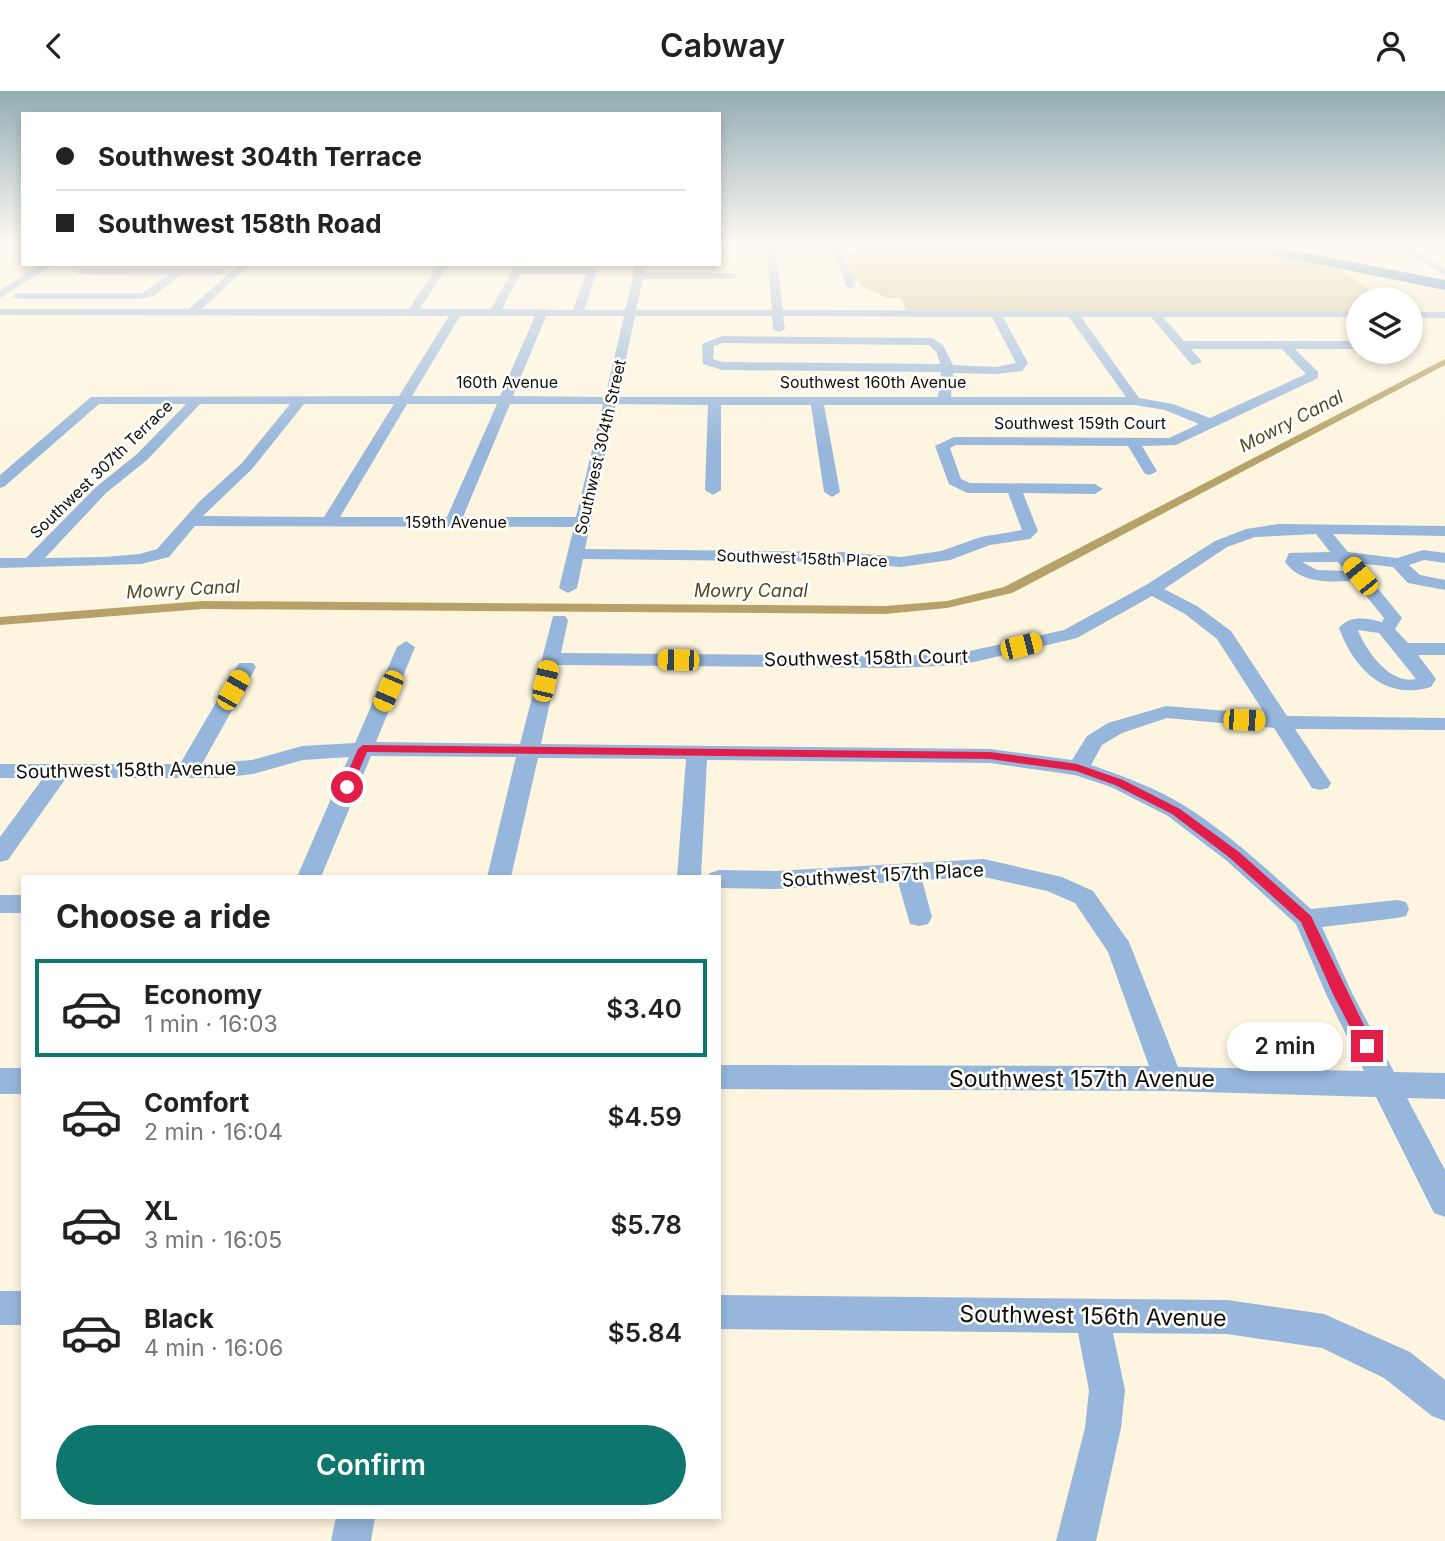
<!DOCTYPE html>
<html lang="en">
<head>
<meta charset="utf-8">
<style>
  :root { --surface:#fff; --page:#f6f6f6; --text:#222; --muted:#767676; --line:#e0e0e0; --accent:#0f766e }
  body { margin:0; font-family:Inter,sans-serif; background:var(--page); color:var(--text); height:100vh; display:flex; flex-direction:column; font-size:26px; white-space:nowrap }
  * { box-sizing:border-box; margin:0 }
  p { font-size:23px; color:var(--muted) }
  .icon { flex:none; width:38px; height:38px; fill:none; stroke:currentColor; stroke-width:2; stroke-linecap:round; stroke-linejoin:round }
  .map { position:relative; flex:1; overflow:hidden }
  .details { position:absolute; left:21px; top:784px; width:700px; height:644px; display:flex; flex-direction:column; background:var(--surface); border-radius:0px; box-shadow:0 4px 10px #0003 }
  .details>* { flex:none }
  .top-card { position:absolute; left:21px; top:21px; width:700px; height:154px; border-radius:0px; box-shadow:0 4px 10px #0003; display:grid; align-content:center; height:154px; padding:0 35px; background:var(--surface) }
  .fabs { position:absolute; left:1346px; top:196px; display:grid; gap:14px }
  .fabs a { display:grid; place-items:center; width:77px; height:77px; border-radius:50%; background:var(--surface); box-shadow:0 4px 10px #0003; font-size:35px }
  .end { position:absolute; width:32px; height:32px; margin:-16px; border:9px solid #e11d48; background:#fff; box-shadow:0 0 0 4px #fff }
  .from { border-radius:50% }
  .bubble { position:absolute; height:49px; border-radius:24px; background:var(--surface); box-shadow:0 4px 10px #0003; font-size:23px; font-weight:600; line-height:49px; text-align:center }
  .car { position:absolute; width:21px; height:42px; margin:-21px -10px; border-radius:9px; box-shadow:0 0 5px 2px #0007; background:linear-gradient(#f5c518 24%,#345 0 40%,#f5c518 0 76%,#345 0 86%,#f5c518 0) }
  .top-card b { display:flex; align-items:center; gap:24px; height:66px; font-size:26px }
  .top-card b+b { border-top:2px solid var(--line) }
  .top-card i { width:18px; height:18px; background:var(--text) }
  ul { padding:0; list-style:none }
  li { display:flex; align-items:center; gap:21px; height:98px; margin:0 14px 10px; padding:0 21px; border:4px solid transparent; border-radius:0px }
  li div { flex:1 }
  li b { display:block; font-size:26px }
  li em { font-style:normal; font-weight:600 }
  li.current { border-color:var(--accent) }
  li>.icon { width:63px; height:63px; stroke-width:1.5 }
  h2 { padding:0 35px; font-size:32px; line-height:84px }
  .cta { display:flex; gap:14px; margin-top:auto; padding:14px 35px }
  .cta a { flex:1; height:80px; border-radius:42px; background:var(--accent); color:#fff; font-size:28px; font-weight:600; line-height:80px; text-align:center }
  header { display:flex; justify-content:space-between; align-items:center; height:91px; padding:0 35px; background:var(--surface); font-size:32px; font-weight:600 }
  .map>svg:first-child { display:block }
  .built { fill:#f3e9cc }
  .green { fill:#d2c296 }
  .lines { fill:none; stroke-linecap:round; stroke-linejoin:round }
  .canal { fill:#b6a268; fill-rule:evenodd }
  .minor { fill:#97b6db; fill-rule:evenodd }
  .highway { fill:#1f69b5; fill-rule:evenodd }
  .route { fill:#e11d48 }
  .labels { text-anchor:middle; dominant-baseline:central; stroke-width:5; stroke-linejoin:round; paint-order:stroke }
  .far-street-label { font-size:16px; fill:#100e07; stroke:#fff }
  .far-water-label { font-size:18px; font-style:italic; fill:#57481b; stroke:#fff }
  .street-label { font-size:19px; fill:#100e07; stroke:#fff }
  .near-street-label { font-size:23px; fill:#100e07; stroke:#fff }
</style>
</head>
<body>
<header><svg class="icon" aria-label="back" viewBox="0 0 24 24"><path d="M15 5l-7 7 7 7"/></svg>Cabway<svg class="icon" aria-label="person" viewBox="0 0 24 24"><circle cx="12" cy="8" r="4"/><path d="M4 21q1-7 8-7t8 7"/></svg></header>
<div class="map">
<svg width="1445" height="1450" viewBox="0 0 1445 1450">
  <rect width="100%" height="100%" fill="#fdf5df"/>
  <polygon class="built" points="1338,175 1445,197 1445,221 1411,221 1410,208 1385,208"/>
  <polygon class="green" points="865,155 1236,155 1335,174 1382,208 1358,208 1358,220 906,219 901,207 887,207 861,195 860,191 854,189 845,163"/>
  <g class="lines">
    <polygon class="canal" points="1445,268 1445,274 1012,502 947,517 885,523 203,518 0,534 0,526 203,510 885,515 947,510 1004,496"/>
    <g class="minor">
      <rect x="0" y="155" width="23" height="6"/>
      <path d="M766,155L841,157L856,195L851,198L846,195L834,162H776L783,219L1358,220V226H1163L1184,250H1358V258H1295L1318,281V287L1176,354L1142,355L1157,380L1150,384L1145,383L1128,355L956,354L950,357L961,388L970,392L1095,393L1103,398L1095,403L1023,402L1038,440L1030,448L990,454L950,469L901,476L842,471L583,468L577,497L568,502L559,497L574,436L195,435L169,466L141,473L0,477V467H26L96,396L137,363L186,313H99L5,395L0,397V384L91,306L399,305L449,225L0,224V218H189L239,173H250L202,218H409L439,173H449L420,218H491L512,180L517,177H592L597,180L584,219H625L636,173H646L644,182H733L738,185L733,188H643L636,219H772ZM520,183H586L573,219L502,218ZM460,225H535L500,305H412ZM546,225H624L605,306L513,305ZM635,225H772L773,238L779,241L785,238L783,225L992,226L1016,272L996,276L953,274L943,254L932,247L722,245L702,253L703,273L722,279L941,281L938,306H618ZM1003,226H1069L1126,306H951L953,282L996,283L1022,280L1028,272ZM1081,226H1151L1192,274L1202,271L1191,258H1282L1306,283L1210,327L1173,313L1139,307ZM723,252L929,254L937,262L940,273L723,271L713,268L714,255ZM200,313H290L242,372L200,410L157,458L140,463L105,466L45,467L106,402L147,369ZM304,313H394L324,426L203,425L252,378ZM407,313H497L447,426H340ZM510,313H603L576,426H463ZM616,313L708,314L705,399L713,404L721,399V314H811L824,401L832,406L840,401L824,314H1135L1165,319L1199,333L1169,347L954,346L935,355L949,393L967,402H1008L1022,439L981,446L941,460L901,466L842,461L585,458Z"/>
      <polygon points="1398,155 1410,155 1445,178 1445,185"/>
      <polygon points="719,158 727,159 729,161 719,164"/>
      <polygon points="42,173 54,173 0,207 0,199"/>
      <polygon points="82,178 222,178 227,181 222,184 180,184 155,204 143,208 17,208 12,205 17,202 142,202 168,184 78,183 77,181"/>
      <rect x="1410" y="221" width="35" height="6"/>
      <path d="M1279,433L1445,435V445L1333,443L1348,461L1397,467L1423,459L1445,462V472L1424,469L1409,474L1420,484L1445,489V499L1408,492L1393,476L1357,472L1402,527L1395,538L1408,552H1445V564H1418L1436,588L1431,596C1385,610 1354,578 1339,537C1350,524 1366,527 1382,531L1384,527L1354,490C1329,491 1301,493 1285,471L1289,462L1330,461L1316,443L1255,446L1227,456L1164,498L1197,515L1231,540L1287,625L1445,627V639L1295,638L1331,692L1328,697L1320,699L1312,697L1274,637L1167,627L1122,642L1102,654L1091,674C1123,685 1156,697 1185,715C1231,744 1271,782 1311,818L1397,809L1406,811L1409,818L1406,825L1397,827L1322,836L1352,902L1394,981L1445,982V1008L1407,1007L1445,1079V1126L1434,1122L1376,1006L1168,1000L719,998V974L1149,975L1108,861L1075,812L1047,800L984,786L922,789L932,826L928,833L919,835L910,833L898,791L775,798L719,797V786H708L710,782L719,779L775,780L984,768L1062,786L1093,800L1129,851L1178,976L1364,980L1326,903L1296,833L1227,770L1168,725L1111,696L1075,684L990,672L707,669L701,786H677L686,668L538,667L511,786H487L516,666L371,665L321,786H297L349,666L303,669L253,683L219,687H66L8,769L0,771V746L43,687H0V673H180L239,572H253L256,576L202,673L252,669L302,655L355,652L397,556L406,550L415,556L376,651L520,653L553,525H565L568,529L561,562L893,565L961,562L1064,539L1146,494L1215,450L1246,438ZM1302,471H1338L1346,480L1317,479ZM1152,505L1185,523L1217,548L1265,623L1166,615L1108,632L1087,645L1072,669L990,658L541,653L558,574L893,577L961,574L1077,547ZM1358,539L1379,542L1416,588C1390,594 1366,560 1358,539Z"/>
      <rect x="0" y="804" width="23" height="18"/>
      <rect x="0" y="977" width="23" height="26"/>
      <rect x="0" y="1200" width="23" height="34"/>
      <polygon points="719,1204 1227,1209 1324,1223 1410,1261 1445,1289 1445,1330 1432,1325 1384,1287 1322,1257 1227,1243 1113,1242 1125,1299 1121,1337 1096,1450 1056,1450 1085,1337 1089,1299 1078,1242 719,1238"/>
      <polygon points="336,1426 375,1426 371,1450 331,1450"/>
    </g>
    <polygon class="highway" points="1242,155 1271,155 1445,189 1445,199 1249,159"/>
  </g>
  <linearGradient id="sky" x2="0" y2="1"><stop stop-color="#94adb5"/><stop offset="0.43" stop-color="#fefaf1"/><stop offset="1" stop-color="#fefaf1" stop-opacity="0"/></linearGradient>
  <rect width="1445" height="358" fill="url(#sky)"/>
  <polygon class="route" points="363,654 990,661 1077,673 1123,689 1180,718 1239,761 1311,825 1374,955 1372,959 1362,959 1333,903 1301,831 1230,767 1172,723 1115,694 1076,680 990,668 367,661 351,699 343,699 341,696 358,658"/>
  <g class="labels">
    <g class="far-street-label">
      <text x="507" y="291">160th Avenue</text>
      <text x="873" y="291">Southwest 160th Avenue</text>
      <text x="1080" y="332">Southwest 159th Court</text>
      <text transform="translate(600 356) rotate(-77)">Southwest 304th Street</text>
      <text transform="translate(101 378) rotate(-44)">Southwest 307th Terrace</text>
      <text x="456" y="431">159th Avenue</text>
      <text transform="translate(802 467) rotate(2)">Southwest 158th Place</text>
    </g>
    <g class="far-water-label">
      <text transform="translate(1291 330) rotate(-27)">Mowry Canal</text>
      <text transform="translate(183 498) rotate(-3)">Mowry Canal</text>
      <text x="751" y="499">Mowry Canal</text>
    </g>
    <g class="street-label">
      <text transform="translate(866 567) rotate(-1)">Southwest 158th Court</text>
      <text transform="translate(126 679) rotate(-1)">Southwest 158th Avenue</text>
      <text transform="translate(883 784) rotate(-3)">Southwest 157th Place</text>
    </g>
    <g class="near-street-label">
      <text x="1082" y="988">Southwest 157th Avenue</text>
      <text transform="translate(1093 1225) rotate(1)">Southwest 156th Avenue</text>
    </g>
  </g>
</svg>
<div class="fabs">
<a><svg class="icon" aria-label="layers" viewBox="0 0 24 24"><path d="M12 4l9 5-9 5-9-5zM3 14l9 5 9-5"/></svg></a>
</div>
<i class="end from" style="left:347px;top:696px"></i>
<i class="end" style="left:1367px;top:955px"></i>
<div class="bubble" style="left:1227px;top:931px;width:116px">2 min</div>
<i class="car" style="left:1360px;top:485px;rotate:321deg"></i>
<i class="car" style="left:1021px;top:555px;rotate:76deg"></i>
<i class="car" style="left:678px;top:569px;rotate:271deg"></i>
<i class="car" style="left:545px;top:590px;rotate:13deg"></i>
<i class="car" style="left:233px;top:599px;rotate:30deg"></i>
<i class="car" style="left:388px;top:600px;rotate:203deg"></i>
<i class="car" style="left:1244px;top:629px;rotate:92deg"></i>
<div class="top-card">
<b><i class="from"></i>Southwest 304th Terrace</b>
<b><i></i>Southwest 158th Road</b>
</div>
<section class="details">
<h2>Choose a ride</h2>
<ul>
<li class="current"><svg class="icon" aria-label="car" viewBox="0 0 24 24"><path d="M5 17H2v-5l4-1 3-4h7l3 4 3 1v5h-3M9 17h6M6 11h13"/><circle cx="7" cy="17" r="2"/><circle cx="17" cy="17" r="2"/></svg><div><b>Economy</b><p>1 min · 16:03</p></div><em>$3.40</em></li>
<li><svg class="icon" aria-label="car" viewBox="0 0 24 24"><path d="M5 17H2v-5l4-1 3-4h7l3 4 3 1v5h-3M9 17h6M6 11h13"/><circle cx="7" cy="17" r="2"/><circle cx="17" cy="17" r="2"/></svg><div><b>Comfort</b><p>2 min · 16:04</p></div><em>$4.59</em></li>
<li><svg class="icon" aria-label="car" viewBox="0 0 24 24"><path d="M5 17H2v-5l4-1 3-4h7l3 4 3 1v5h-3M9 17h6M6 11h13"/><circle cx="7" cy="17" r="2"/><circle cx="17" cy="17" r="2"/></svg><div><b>XL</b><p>3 min · 16:05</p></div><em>$5.78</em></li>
<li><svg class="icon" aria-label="car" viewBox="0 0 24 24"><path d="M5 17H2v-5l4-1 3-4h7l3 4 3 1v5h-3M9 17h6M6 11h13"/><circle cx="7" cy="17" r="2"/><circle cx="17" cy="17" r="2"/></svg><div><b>Black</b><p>4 min · 16:06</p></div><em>$5.84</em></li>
</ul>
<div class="cta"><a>Confirm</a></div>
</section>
</div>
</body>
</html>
